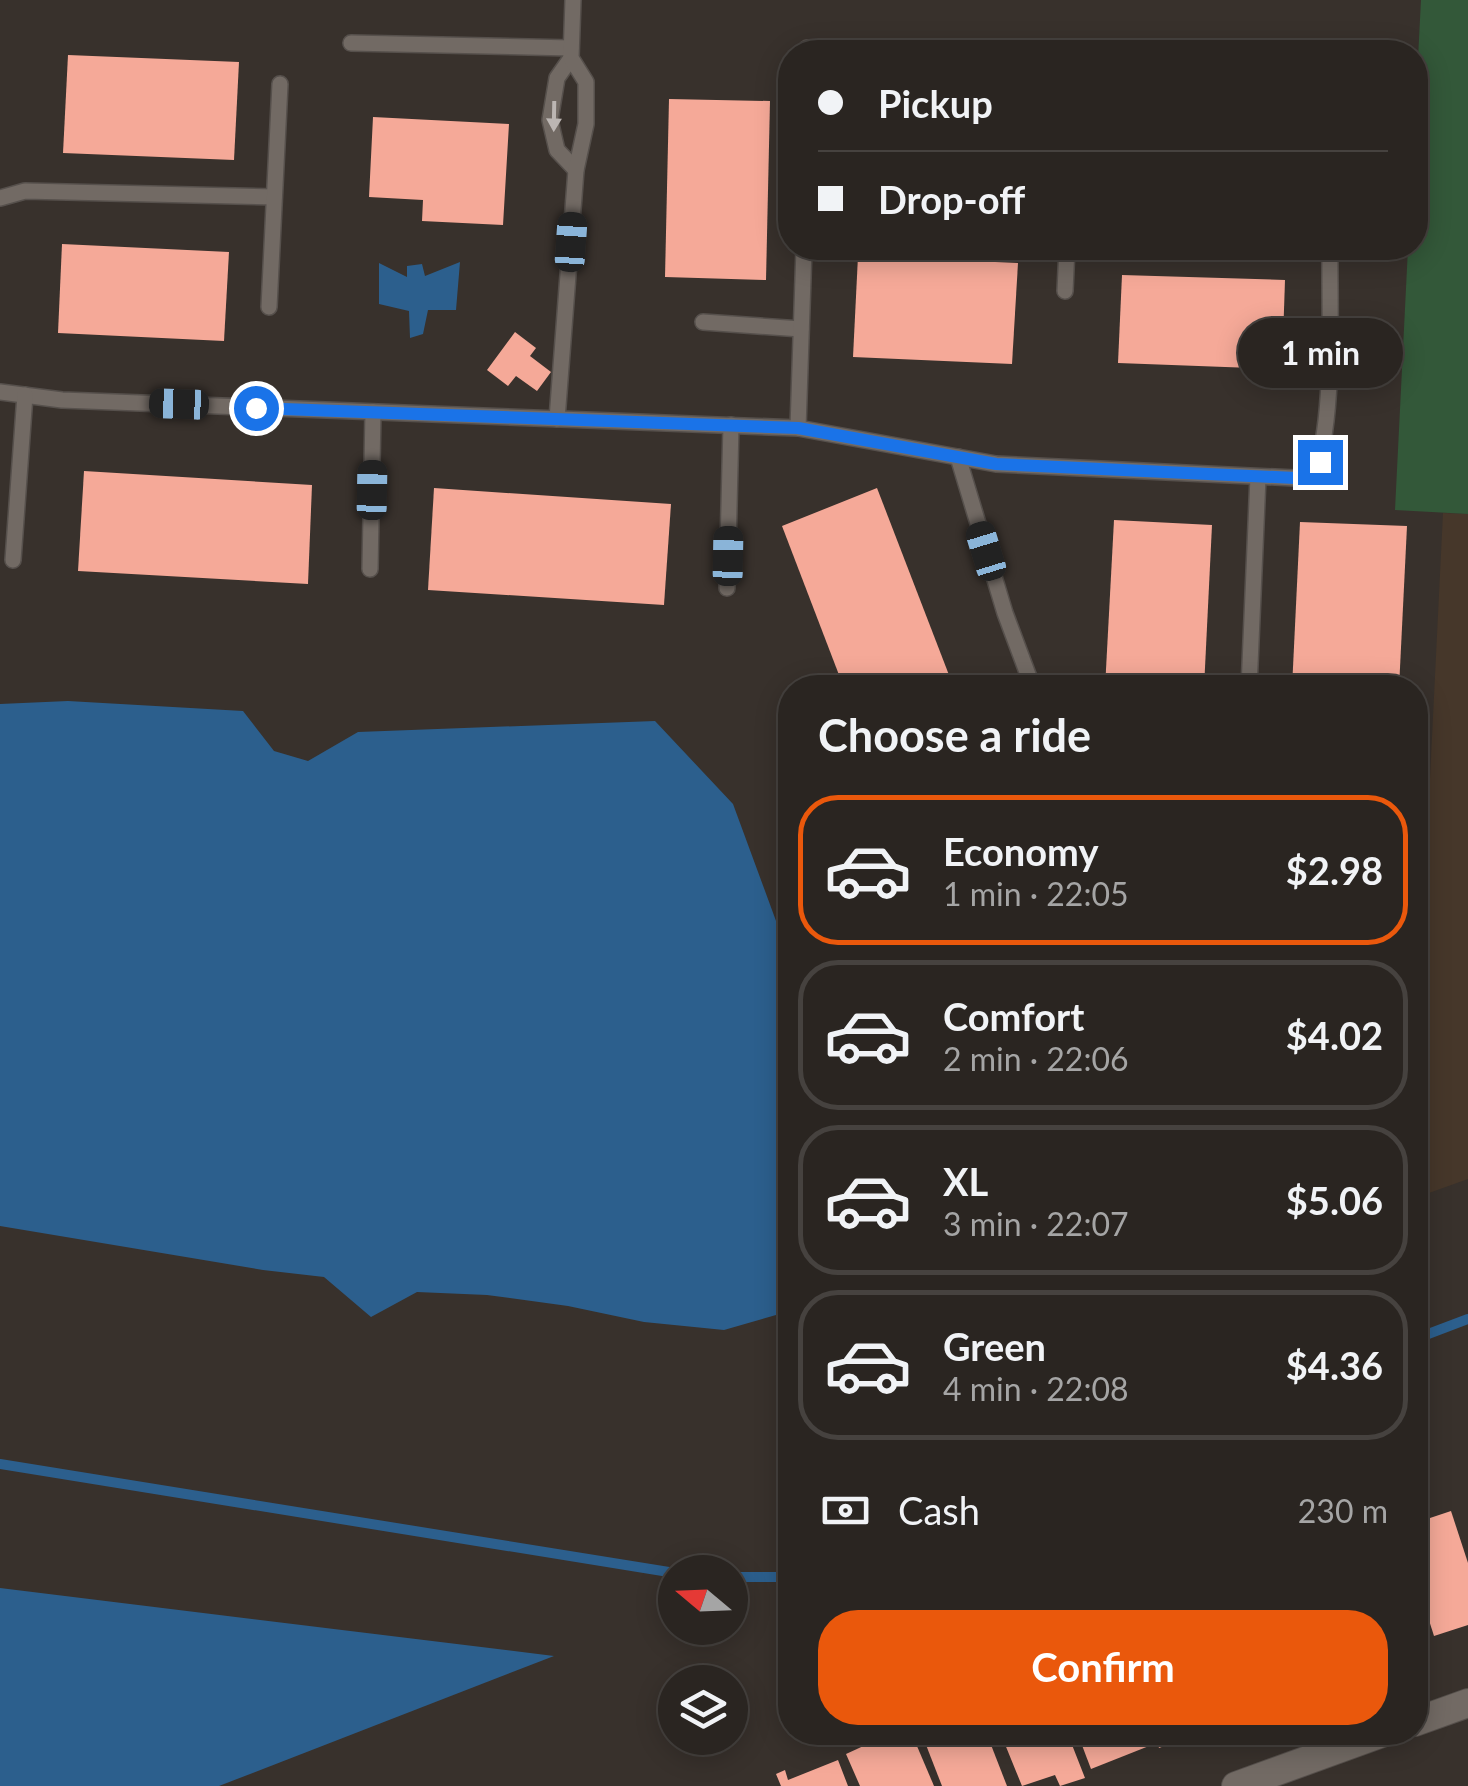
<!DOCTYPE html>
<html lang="en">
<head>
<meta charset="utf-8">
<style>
  :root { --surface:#2a2521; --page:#36312e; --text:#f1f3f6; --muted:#a5a5a5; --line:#46423f; --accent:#ea580c }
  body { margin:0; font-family:Lato,sans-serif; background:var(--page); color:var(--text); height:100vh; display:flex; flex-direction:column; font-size:38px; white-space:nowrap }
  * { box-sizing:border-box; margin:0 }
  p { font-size:32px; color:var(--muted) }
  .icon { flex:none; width:55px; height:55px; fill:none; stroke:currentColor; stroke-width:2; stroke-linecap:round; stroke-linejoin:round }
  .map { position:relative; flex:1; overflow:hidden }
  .side { position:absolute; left:778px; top:675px; width:650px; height:1070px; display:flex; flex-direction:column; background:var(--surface); border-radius:40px; box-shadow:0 5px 25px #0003,0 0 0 2px var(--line) }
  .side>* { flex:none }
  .guide { position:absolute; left:778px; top:40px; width:650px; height:220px; border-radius:40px; box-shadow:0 5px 25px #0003,0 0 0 2px var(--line); display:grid; align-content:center; height:220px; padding:0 40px; background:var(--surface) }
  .needle { width:65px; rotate:289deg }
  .tools { position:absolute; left:658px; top:1555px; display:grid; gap:20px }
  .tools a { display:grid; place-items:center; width:90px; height:90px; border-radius:50%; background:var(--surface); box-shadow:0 5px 25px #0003,0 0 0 2px var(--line); font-size:50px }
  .end { position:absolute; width:45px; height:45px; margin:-22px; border:12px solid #1a73e8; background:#fff; box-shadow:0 0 0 5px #fff }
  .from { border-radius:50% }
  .bubble { position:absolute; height:70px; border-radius:35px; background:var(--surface); box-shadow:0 5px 25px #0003,0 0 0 2px var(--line); font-size:32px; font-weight:700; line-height:70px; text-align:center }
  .car { position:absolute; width:30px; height:60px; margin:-30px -15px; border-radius:12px; box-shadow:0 0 8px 2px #0007; background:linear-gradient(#222 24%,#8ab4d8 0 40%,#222 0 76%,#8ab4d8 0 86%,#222 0) }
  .guide b { display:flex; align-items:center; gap:35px; height:95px; font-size:38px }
  .guide b+b { border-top:2px solid var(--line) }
  .guide i { width:25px; height:25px; background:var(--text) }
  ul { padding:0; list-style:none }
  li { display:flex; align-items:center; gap:30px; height:150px; margin:0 20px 15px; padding:0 20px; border:5px solid var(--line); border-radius:40px }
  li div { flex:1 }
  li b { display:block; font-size:38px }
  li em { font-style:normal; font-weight:700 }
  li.selected { border-color:var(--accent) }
  li>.icon { width:90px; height:90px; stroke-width:1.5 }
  h2 { padding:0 40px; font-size:45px; line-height:120px }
  .pay { display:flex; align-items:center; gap:25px; height:110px; padding:0 40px; font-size:38px }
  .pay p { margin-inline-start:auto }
  .cta { display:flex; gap:20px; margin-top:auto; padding:20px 40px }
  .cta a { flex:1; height:115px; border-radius:40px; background:var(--accent); color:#fff; font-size:40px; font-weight:700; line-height:115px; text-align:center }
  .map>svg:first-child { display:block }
  .commercial { fill:#46372a }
  .green { fill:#335839 }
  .water { fill:#2c5f8d }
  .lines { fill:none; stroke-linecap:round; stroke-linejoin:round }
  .stream { stroke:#2c5f8d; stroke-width:10 }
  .building { fill:#f5a998 }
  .service-casing { stroke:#56504c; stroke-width:18 }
  .minor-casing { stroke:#56504c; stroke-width:30 }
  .service { stroke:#726a64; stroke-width:15 }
  .minor { stroke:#726a64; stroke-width:28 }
  .oneway { fill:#bcb6b3 }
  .route { stroke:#1a73e8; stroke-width:12 }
</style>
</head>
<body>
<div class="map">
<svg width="1468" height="1786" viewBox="0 0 1468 1786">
  <rect width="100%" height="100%" fill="#38312c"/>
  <polygon class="commercial" points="1443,513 1468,514 1468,1179 1415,1198 1415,1084"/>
  <polygon class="green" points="1421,0 1468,0 1468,514 1395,510 1408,248 1415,248 1415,117"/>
  <g class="water">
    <polygon points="460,262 456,310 428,310 423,334 410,338 409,311 379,304 379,263 407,277 407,266 422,264 425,276"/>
    <polygon points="68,701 243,711 274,751 308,761 358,732 655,721 733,804 790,959 790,1311 724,1330 644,1322 568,1306 487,1295 417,1292 371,1317 324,1277 263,1270 0,1226 0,704"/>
    <polygon points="0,1588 554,1656 219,1786 0,1786"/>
  </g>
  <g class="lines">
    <g class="stream">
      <polyline points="1415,1339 1468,1319"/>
      <polyline points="0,1464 675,1573"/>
      <polyline points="730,1577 790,1577"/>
    </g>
  </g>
  <g class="building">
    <polygon points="68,55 239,62 234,160 63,153"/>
    <polygon points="669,99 770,101 766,280 665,277"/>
    <polygon points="373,117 509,124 503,225 422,221 423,200 369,197"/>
    <polygon points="62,244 229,252 224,341 58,333"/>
    <polygon points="858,256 1018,263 1012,364 853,357"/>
    <polygon points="1122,275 1285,280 1282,369 1118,363"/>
    <polygon points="515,332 536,348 530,356 551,372 537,391 516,376 508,386 487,370"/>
    <polygon points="84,471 312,485 308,584 78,571"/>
    <polygon points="434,488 671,504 664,605 428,590"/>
    <polygon points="877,488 954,688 844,688 782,526"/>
    <polygon points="1114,520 1212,525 1204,688 1105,688"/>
    <polygon points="1300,522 1407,526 1399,688 1292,688"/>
    <polygon points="1451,1511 1468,1563 1468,1625 1434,1636 1415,1576 1415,1523"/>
    <polygon points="894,1732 911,1732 934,1786 860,1786 846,1754"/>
    <polygon points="921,1732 986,1732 1007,1786 942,1786"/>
    <polygon points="1000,1732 1067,1732 1085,1778 1060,1786 1055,1775 1022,1786"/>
    <polygon points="1077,1732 1144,1732 1149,1746 1091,1769"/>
    <polygon points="1154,1732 1200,1732 1200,1733 1159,1748"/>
    <polygon points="838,1760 848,1786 781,1786 776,1774 785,1770 788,1780"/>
  </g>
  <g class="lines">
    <g class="service-casing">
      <g id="service">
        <polyline points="351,43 571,48"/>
        <polyline points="807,52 807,48"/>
        <polyline points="571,58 557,78 550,120 557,150 576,170"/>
        <polyline points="0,198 25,191 274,197"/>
        <polyline points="1065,291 1067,248"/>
        <polyline points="269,307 280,84"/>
        <polyline points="703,322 801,329"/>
        <path d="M0,392L62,400L798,428L996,464L1295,478L1312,476C1336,434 1329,302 1330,248"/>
        <polyline points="557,419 576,170 586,124 586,82 571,58 573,0"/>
        <polyline points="798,428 804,248"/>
        <polyline points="958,457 1005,613 1033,688"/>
        <polyline points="13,560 25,395"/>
        <polyline points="370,569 373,412"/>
        <polyline points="727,588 731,425"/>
        <polyline points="1249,688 1258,477"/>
      </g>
    </g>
    <g class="minor-casing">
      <g id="minor">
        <polyline points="1415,1722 1468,1703"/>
        <polyline points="1236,1786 1385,1732"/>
      </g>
    </g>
    <use href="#service" class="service"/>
    <use href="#minor" class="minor"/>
  </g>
  <defs><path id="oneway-solid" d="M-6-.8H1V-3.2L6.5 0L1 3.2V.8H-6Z" transform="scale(2.5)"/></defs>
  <use class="oneway" href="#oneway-solid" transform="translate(554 116) rotate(91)"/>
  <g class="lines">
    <polyline class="route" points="256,408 798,428 996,464 1295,478 1312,476 1320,462"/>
  </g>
</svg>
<div class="tools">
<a><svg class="needle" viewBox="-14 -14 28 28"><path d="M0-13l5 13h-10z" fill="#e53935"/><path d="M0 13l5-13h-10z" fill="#a5a5a5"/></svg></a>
<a><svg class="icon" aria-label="layers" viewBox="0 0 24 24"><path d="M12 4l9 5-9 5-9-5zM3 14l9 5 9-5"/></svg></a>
</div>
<i class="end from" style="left:256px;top:408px"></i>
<i class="end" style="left:1320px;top:462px"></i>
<div class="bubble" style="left:1238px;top:318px;width:165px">1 min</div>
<i class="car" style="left:571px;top:242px;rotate:4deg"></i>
<i class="car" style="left:179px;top:404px;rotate:272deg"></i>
<i class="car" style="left:372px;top:490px;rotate:1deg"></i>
<i class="car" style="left:986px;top:551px;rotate:343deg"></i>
<i class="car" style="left:728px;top:556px;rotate:1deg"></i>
<div class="guide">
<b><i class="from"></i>Pickup</b>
<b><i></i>Drop-off</b>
</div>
<section class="side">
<h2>Choose a ride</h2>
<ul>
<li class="selected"><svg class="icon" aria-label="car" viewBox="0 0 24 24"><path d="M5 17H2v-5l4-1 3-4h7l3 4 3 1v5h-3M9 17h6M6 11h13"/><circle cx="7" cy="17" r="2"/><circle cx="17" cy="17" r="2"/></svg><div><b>Economy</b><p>1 min · 22:05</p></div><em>$2.98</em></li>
<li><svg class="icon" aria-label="car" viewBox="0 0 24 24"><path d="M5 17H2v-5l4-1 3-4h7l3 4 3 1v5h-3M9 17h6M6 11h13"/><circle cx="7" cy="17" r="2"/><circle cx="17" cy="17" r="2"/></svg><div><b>Comfort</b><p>2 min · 22:06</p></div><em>$4.02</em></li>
<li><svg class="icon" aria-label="car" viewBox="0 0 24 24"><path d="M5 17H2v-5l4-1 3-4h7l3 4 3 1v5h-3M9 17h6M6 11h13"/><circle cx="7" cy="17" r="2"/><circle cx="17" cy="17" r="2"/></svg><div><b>XL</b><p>3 min · 22:07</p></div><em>$5.06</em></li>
<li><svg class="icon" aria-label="car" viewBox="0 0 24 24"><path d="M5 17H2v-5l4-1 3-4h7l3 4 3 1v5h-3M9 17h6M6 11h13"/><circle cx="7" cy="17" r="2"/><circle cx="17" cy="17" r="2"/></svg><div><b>Green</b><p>4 min · 22:08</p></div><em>$4.36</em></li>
</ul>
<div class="pay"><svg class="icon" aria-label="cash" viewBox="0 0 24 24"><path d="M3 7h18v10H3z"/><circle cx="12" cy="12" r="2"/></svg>Cash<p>230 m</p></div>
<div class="cta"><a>Confirm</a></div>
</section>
</div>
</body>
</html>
